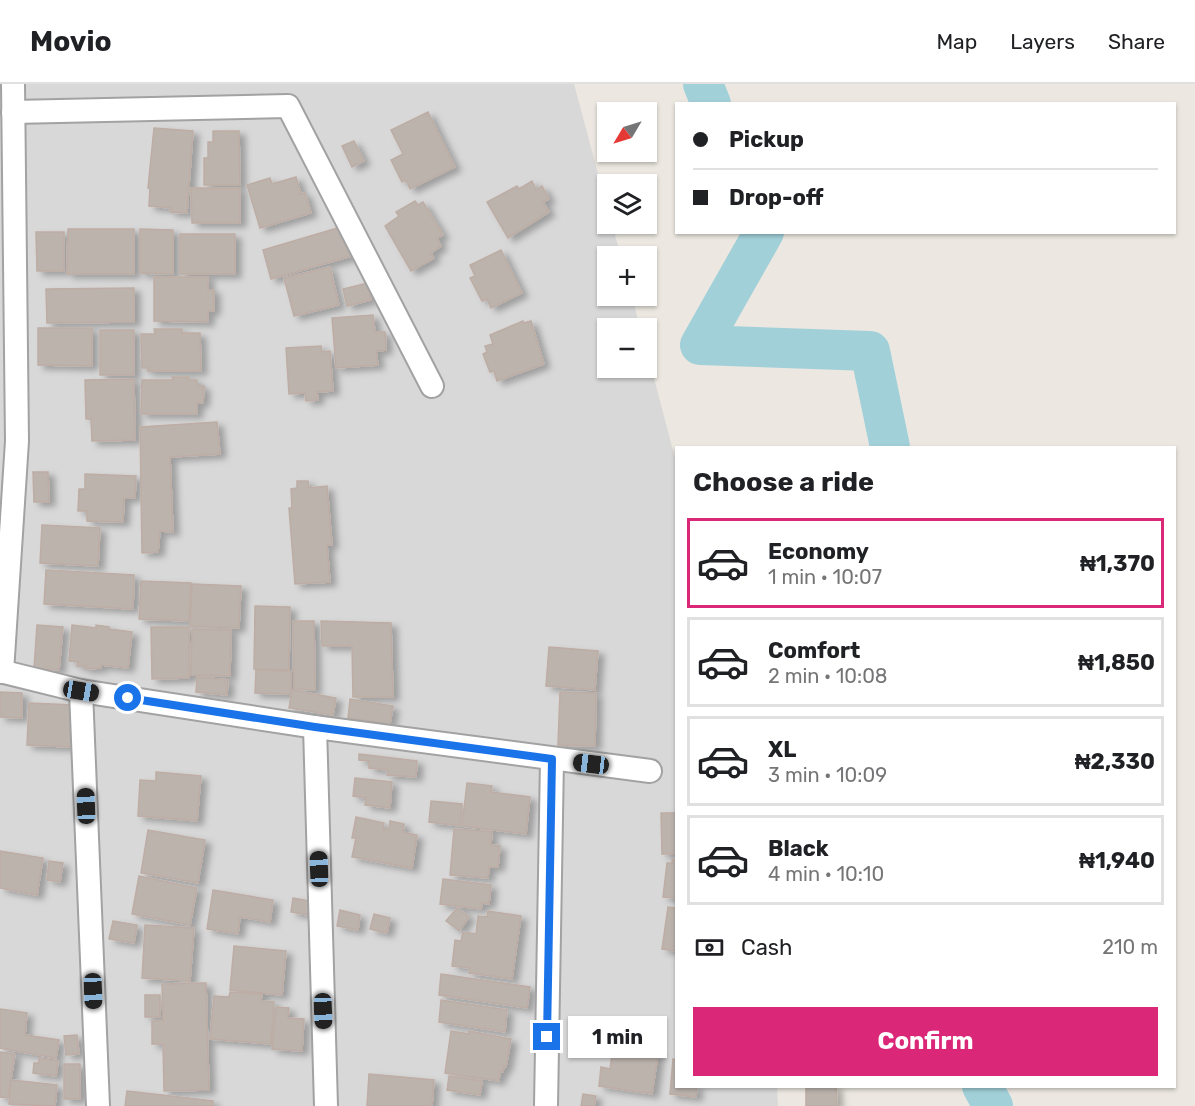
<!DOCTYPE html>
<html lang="en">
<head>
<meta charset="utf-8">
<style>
  :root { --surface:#fff; --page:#f2f2f2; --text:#202124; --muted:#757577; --line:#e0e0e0; --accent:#db2777 }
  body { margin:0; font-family:Rubik,sans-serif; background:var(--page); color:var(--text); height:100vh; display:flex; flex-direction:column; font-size:22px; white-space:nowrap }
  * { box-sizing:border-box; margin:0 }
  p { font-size:20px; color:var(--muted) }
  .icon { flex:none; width:33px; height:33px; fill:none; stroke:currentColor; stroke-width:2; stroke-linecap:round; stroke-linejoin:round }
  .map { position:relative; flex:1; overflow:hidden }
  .drawer { position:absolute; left:675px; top:362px; width:501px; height:642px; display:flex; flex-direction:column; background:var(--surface); border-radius:0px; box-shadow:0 2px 4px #0004 }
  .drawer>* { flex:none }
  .top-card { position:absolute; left:675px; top:18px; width:501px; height:132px; border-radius:0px; box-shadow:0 2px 4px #0004; display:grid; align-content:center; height:132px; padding:0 18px; background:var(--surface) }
  .needle { width:39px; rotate:232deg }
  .buttons { position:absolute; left:597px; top:18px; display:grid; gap:12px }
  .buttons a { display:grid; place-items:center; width:60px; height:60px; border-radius:0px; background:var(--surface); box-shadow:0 2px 4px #0004; font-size:30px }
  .end { position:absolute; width:27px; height:27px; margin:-14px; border:8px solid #1a73e8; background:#fff; box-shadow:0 0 0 3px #fff }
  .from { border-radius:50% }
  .bubble { position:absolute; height:42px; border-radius:0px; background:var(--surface); box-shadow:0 2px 4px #0004; font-size:20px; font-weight:700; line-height:42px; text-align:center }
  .car { position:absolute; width:18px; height:36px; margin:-18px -9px; border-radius:8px; box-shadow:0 0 4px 2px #0007; background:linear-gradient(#222 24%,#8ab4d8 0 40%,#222 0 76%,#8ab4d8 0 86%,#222 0) }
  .top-card b { display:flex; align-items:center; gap:21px; height:57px; font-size:22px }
  .top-card b+b { border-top:2px solid var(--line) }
  .top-card i { width:15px; height:15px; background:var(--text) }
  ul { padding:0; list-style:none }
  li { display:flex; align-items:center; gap:18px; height:90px; margin:0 12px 9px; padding:0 6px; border:3px solid var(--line); border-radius:0px }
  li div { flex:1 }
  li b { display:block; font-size:22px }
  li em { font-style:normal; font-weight:700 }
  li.current { border-color:var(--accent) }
  li>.icon { width:54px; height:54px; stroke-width:1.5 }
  h2 { padding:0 18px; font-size:27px; line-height:72px }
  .pay { display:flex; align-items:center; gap:15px; height:66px; padding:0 18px; font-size:22px }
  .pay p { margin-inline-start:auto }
  .action { display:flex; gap:12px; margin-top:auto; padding:12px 18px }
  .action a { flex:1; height:69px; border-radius:0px; background:var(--accent); color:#fff; font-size:24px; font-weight:700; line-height:69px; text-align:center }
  header { display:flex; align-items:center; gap:36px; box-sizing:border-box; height:84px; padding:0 30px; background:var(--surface); border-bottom:2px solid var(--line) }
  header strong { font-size:28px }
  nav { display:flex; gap:33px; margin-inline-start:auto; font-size:21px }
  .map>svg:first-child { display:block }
  .residential { fill:#d9d8d8 }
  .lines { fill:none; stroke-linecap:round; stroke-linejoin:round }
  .river { stroke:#a2d0d9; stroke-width:40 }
  .building { fill:#bcb3ad; stroke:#bdada4; stroke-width:1.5; filter:url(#shadow) }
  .street-casing { stroke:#a2a2a2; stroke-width:26 }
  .street { stroke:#fff; stroke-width:22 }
  .route { stroke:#1a73e8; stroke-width:8 }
</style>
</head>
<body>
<header>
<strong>Movio</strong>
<nav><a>Map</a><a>Layers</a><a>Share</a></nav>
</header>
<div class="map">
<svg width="1195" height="1022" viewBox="0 0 1195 1022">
  <defs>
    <filter id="shadow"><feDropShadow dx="6" dy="4" stdDeviation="3" flood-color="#0004"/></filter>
  </defs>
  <rect width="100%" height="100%" fill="#ece8e1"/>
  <polygon class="residential" points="0,0 574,0 607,123 608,140 612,140 621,172 608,172 608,212 632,212 640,244 608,244 608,284 646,284 647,267 676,378 676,1002 777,1002 778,1022 0,1022"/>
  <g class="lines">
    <g class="river">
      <polyline points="703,0 711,20"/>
      <polyline points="764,148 700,261 870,267 890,363"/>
      <polyline points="982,1002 993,1022"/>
    </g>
  </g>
  <g class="building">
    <polygon points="428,28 455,83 410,105 406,96 402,98 391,76 403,70 391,46"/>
    <polygon points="154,44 193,47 187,129 170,128 171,124 149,122 150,104 148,104"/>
    <polygon points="213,47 239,47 240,101 204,101 204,74 208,74 208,58 213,58"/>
    <polygon points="354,57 364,77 352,83 342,62"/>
    <polygon points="296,93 301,110 305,109 311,129 260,144 247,101 270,94 272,100"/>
    <polygon points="532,97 536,106 542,102 549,115 543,118 549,128 508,154 487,118 517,102 519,105"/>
    <polygon points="191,104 240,104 240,139 192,139"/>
    <polygon points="415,117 418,121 423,118 443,151 437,154 441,162 431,169 434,174 411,187 385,142 399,132 396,128"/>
    <polygon points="341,143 355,171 271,195 263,166"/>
    <polygon points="68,145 134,145 134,190 67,190"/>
    <polygon points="140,145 173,146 173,190 140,189"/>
    <polygon points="36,148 64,148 64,187 37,187"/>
    <rect x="180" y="150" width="55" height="40"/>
    <polygon points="501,166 522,209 491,224 487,215 482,217 470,194 475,192 470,181"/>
    <polygon points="330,183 339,221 294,232 284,194"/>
    <polygon points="154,193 208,193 208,206 214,206 214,227 208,227 208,238 154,237"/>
    <polygon points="368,199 371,216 347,222 343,205"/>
    <polygon points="134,204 134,238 47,239 46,205"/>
    <polygon points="373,231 375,248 385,248 386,266 376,267 378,281 336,284 332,234"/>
    <polygon points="523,237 524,239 531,237 544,280 497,297 494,287 490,288 483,270 487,268 485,262 493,260 490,251"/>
    <polygon points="38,244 92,244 92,282 38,281"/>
    <polygon points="154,245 182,245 182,249 200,249 201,287 148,287 148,284 142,284 141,250 155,250"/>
    <rect x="100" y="246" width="34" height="45"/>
    <polygon points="321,262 322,268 330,267 333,307 317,308 318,316 306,317 305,309 289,310 286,264"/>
    <polygon points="172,293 189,293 189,296 197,296 197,302 204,302 203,319 197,319 197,330 141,330 142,296 173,296"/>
    <polygon points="134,295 135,356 92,357 91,335 86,335 85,296"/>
    <polygon points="217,338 220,370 170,373 173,448 160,447 158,468 142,469 140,343"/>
    <polygon points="33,388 48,388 49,418 34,418"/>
    <polygon points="85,390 136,392 135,414 124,414 123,438 87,437 87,427 78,427 79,405 85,405"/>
    <polygon points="297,397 308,397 309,404 327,402 332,461 327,461 330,498 295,500 289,424 292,424 291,405 297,404"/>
    <polygon points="42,441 100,444 98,482 40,479"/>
    <polygon points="46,486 134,491 133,525 44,520"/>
    <polygon points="141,497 191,499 189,537 139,535"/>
    <polygon points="192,500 241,502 239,544 190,542"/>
    <polygon points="255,522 290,523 289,586 254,585"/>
    <polygon points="293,537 314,537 315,606 294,605"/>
    <polygon points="321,537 391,539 393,613 353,613 352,562 322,562"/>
    <polygon points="37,541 63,543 59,586 34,584"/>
    <polygon points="72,541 96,544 96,541 109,543 109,545 132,548 128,584 101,581 101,584 85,585 86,582 77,582 78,578 69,577"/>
    <polygon points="151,543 189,543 189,594 152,595"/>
    <polygon points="192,545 231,546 230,592 191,591"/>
    <polygon points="549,563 598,567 595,606 546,602"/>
    <polygon points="256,586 291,587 291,610 255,609"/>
    <polygon points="197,593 228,596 227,611 196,608"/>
    <polygon points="292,606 336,614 333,631 289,624"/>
    <polygon points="0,608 22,609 22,634 0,633"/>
    <polygon points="560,608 596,609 595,662 558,661"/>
    <polygon points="350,615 393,622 390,640 348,634"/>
    <polygon points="29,619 74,621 72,663 27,661"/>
    <polygon points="359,670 417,677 416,693 387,691 388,686 369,684 369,677 359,676"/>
    <polygon points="156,688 201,692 197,737 138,732 140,696 156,697"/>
    <polygon points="355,694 392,698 390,724 365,721 366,714 353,712"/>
    <polygon points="467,699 492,702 491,708 530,713 526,750 462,742"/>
    <polygon points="431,717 462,720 460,742 429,738"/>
    <polygon points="661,729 676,729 676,770 662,770"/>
    <polygon points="356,733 384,739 383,745 389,745 390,737 404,740 403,748 417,751 412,784 352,773 356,754 352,754"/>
    <polygon points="454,745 492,748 491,761 500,762 498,783 489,783 488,794 450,791"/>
    <polygon points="148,746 205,756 198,799 141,789"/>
    <polygon points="0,767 43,774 37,811 0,804"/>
    <polygon points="672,775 676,776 676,814 663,813 667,779 672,779"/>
    <polygon points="49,777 63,779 60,798 47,796"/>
    <polygon points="139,792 197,804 190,841 132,830"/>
    <polygon points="443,795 491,801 489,820 482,819 481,825 440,820"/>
    <polygon points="213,806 273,816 270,838 240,833 238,850 207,845"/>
    <polygon points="293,814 310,817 308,831 291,828"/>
    <polygon points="668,823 676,824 676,867 662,865"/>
    <polygon points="457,824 469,833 459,847 446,837"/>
    <polygon points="340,826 360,831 358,846 337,842"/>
    <polygon points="488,827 521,832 512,895 469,889 470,884 452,882 455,856 461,857 463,848 476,850 478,832 487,833"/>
    <polygon points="374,830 390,834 387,849 370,845"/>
    <polygon points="113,837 137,841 134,859 109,855"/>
    <polygon points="145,841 194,844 190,897 142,894"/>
    <polygon points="234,862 286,867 282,911 230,906"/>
    <polygon points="441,890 530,903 527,924 439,911"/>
    <polygon points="206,899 209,1006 164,1007 163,960 152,960 152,937 163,937 162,900"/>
    <polygon points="230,908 262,910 261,917 274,918 271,960 210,955 214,912 229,913"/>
    <rect x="145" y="911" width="15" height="22"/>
    <polygon points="441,916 507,926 505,948 439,938"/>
    <polygon points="276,923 289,924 288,934 304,935 302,967 272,965"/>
    <polygon points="0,925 27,929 25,951 59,956 56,974 0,964"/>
    <polygon points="451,947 469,950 469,947 511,955 506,983 504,982 503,988 500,987 499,997 445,989"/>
    <polygon points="77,951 79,970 66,971 64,952"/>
    <polygon points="613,964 658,970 652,1010 599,1002 601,983 610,985"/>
    <polygon points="0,968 15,970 8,1014 0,1013"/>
    <polygon points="39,974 58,977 56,992 33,989 34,979 39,979"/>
    <polygon points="673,975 676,976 676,1002 697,1002 696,1013 670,1010"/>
    <rect x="64" y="980" width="16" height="35"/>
    <polygon points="369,990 434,996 432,1022 367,1022"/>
    <polygon points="449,992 482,997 480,1011 447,1006"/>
    <polygon points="11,996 57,1001 55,1022 9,1020"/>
    <polygon points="806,1002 836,1002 837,1022 806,1022"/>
    <polygon points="127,1007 213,1017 213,1022 125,1022"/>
    <polygon points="583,1010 596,1012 594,1022 581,1022"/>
  </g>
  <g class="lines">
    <g class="street-casing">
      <g id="street">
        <polyline points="13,28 288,22 432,302"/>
        <polyline points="0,587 81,607 315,643 650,687"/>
        <polyline points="2,588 17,357 13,0"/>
        <polyline points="81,607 98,1022"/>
        <polyline points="315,643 326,1022"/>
        <polyline points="546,1022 552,675"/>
      </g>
    </g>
    <use href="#street" class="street"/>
  </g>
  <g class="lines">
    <polyline class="route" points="128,614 315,643 552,675 547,953"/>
  </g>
</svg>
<div class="buttons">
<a><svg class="needle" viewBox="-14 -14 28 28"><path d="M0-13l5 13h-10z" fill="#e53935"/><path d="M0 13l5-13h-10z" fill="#757577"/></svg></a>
<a><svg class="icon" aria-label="layers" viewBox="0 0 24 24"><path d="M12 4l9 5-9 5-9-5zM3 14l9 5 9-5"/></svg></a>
<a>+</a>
<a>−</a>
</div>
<i class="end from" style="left:128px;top:614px"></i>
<i class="end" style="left:547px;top:953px"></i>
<div class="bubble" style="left:568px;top:932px;width:99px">1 min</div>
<i class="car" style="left:81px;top:607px;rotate:99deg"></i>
<i class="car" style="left:591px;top:680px;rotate:277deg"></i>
<i class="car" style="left:86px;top:722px;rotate:358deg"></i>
<i class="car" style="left:319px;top:785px;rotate:358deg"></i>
<i class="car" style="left:93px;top:907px;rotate:178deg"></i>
<i class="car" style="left:323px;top:927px;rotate:178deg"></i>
<div class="top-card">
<b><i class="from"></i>Pickup</b>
<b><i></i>Drop-off</b>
</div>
<section class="drawer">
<h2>Choose a ride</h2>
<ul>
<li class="current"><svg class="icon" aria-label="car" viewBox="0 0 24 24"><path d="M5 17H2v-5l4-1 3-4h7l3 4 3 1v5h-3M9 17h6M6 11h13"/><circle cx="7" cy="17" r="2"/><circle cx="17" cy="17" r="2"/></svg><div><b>Economy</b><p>1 min · 10:07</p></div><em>₦1,370</em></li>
<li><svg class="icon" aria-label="car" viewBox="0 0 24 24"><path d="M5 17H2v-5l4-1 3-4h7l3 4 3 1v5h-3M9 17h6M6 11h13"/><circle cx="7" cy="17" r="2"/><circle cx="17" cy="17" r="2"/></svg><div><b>Comfort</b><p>2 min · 10:08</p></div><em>₦1,850</em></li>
<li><svg class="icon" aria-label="car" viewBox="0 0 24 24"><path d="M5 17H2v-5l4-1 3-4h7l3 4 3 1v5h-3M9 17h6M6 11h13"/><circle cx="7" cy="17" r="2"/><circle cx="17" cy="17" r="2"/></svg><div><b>XL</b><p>3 min · 10:09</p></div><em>₦2,330</em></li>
<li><svg class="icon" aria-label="car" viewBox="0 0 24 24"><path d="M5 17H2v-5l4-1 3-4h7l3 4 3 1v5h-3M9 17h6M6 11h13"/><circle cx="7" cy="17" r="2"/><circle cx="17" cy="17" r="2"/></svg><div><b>Black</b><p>4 min · 10:10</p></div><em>₦1,940</em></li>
</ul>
<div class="pay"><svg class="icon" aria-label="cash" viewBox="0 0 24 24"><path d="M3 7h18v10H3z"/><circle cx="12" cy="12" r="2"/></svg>Cash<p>210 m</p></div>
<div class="action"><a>Confirm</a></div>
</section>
</div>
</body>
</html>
